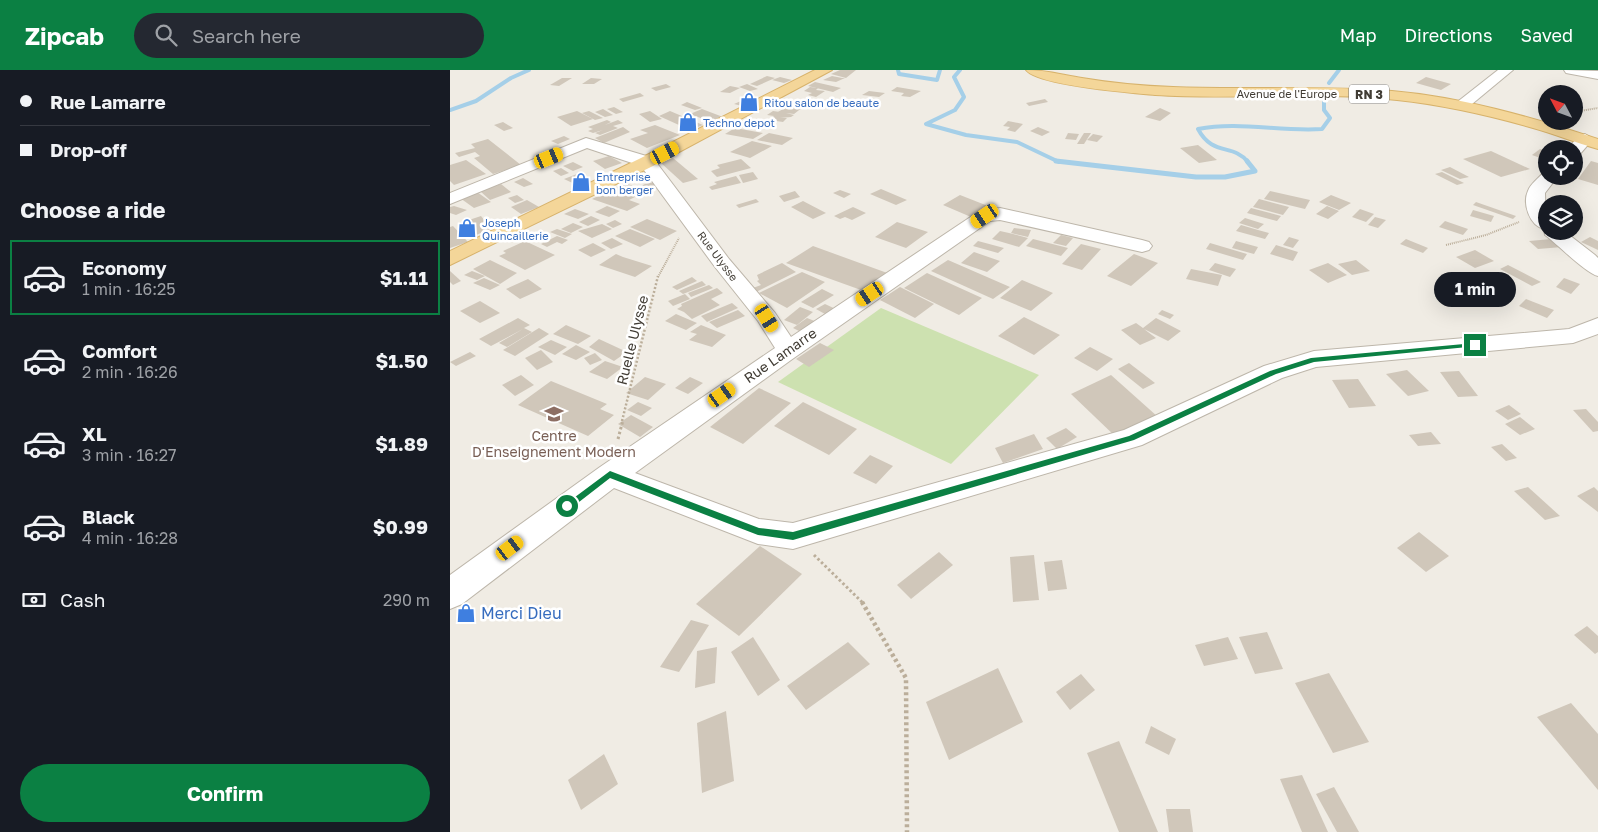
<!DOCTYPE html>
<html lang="en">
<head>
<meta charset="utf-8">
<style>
  :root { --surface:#171b24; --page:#242831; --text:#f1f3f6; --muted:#9ea1a6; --line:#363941; --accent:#0b8043 }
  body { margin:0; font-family:"Golos Text",sans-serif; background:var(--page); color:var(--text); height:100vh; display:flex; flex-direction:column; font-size:19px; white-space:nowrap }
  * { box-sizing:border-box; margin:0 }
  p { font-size:16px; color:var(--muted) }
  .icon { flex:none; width:28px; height:28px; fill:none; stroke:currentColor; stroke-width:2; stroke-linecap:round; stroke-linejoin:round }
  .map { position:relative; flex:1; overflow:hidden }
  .panel { display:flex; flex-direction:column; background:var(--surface); width:450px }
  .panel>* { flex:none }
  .guide { display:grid; align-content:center; height:110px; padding:0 20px; background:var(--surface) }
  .needle { width:32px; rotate:311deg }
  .tools { position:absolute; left:1088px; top:15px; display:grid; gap:10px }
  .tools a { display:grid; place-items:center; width:45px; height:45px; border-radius:50%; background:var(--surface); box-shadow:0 5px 20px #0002; font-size:25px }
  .end { position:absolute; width:22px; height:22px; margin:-11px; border:6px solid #0b8043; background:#fff; box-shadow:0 0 0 2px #fff }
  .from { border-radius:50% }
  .bubble { position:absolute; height:35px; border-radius:18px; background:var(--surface); box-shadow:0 5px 20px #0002; font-size:16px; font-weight:700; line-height:35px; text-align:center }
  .car { position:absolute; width:15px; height:30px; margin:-15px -8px; border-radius:6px; box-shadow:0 0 4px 1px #0007; background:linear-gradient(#f5c518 24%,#345 0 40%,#f5c518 0 76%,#345 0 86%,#f5c518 0) }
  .guide b { display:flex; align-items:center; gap:18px; height:48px; font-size:19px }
  .guide b+b { border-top:1px solid var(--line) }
  .guide i { width:12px; height:12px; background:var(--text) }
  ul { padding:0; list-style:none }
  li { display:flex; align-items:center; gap:15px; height:75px; margin:0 10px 8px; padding:0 10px; border:2px solid transparent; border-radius:0px }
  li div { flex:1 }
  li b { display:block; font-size:19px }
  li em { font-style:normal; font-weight:700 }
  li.current { border-color:var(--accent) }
  li>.icon { width:45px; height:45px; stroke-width:1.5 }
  h2 { padding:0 20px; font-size:22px; line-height:60px }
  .pay { display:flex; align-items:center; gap:12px; height:55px; padding:0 20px; font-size:19px }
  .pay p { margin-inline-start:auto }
  .primary-button { display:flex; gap:10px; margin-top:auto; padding:10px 20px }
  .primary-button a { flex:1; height:58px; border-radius:30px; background:var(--accent); color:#fff; font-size:20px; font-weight:700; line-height:58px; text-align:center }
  header { display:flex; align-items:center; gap:30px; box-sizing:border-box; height:70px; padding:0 25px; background:var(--accent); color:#fff }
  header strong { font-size:24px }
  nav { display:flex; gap:28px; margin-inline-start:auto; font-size:18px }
  .search { width:350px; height:45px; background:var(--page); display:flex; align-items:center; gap:12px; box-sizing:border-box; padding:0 18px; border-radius:28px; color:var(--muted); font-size:19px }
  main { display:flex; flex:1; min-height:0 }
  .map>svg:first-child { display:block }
  .green { fill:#cde1b0 }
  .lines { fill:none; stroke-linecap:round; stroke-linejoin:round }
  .stream-far1 { stroke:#a5cfe8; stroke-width:4 }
  .stream { stroke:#a5cfe8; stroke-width:5 }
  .building { fill:#d0c7ba }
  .minor-casing { stroke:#bdb6aa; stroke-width:2 }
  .major-casing { stroke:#d7b26b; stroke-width:2 }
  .path-far3 { stroke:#bbae9a; stroke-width:2; stroke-dasharray:1 1; stroke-linecap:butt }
  .path-far2 { stroke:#bbae9a; stroke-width:2.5; stroke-dasharray:2 2; stroke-linecap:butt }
  .path-far1 { stroke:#bbae9a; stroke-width:3; stroke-dasharray:2.5 2.5; stroke-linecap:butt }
  .path { stroke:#bbae9a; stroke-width:4.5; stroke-dasharray:3 3; stroke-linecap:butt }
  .minor { fill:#fff; fill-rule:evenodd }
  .major { fill:#f4d699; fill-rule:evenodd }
  .route { fill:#0b8043 }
  .labels { text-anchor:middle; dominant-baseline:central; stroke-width:5; stroke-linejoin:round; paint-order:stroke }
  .far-street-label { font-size:11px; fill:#413c34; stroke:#fff }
  .far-shop-label { font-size:11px; fill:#366cbe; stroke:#fff; text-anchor:start }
  .shield { fill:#fff; stroke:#7a7671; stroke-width:1 }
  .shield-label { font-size:12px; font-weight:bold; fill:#413c34 }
  .street-label { font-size:14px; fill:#413c34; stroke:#fff }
  .education-label { font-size:14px; fill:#785e54; stroke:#fff }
  .near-shop-label { font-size:16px; fill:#366cbe; stroke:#fff; text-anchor:start }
</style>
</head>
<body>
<header>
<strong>Zipcab</strong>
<div class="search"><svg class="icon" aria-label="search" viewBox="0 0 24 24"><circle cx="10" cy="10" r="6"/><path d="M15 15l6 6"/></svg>Search here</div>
<nav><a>Map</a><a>Directions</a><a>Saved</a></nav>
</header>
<main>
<section class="panel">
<div class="guide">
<b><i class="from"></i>Rue Lamarre</b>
<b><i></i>Drop-off</b>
</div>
<h2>Choose a ride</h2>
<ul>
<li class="current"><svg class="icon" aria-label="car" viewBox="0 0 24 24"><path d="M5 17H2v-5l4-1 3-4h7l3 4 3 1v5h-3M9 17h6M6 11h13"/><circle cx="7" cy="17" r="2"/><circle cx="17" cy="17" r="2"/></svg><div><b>Economy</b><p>1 min · 16:25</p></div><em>$1.11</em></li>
<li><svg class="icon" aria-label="car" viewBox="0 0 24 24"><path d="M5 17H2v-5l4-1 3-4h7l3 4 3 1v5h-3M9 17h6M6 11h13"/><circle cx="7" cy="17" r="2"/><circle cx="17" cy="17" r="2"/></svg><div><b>Comfort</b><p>2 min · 16:26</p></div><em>$1.50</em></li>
<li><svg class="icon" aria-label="car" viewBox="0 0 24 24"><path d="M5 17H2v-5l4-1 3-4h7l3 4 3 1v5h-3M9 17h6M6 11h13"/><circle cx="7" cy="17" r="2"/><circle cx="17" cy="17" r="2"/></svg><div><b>XL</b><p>3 min · 16:27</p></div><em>$1.89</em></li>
<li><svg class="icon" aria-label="car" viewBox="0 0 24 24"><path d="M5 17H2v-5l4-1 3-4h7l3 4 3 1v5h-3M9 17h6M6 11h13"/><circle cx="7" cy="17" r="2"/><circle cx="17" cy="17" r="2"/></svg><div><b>Black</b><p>4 min · 16:28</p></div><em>$0.99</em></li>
</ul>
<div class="pay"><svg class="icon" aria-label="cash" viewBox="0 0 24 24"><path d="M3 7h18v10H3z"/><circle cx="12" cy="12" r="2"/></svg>Cash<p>290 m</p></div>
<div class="primary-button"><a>Confirm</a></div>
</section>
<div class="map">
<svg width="1148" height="762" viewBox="0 0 1148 762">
  <rect width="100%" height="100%" fill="#f0ece4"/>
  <polygon class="green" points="431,238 589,305 501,394 328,312"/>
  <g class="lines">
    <g class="stream-far1">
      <polyline points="448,0 449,4 487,10 490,0"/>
      <polyline points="510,0 504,7 514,27 505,40 476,54 516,65 567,72 609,92"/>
      <polyline points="879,13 889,0"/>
      <polyline points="0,40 26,31 61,8 79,0"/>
      <path d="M798,92C783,73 763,87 748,59C789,51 831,62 872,59L880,48L874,40V32"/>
    </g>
    <polyline class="stream" points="606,91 746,107 775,107 805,101 797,91"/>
  </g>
  <g class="building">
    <polygon points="390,0 406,0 396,8 381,4"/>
    <polygon points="317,6 325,8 307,16 300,14"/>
    <polygon points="382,6 392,8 395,8 386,12 373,10"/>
    <polygon points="330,7 342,10 334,13 322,10"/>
    <polygon points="976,7 1001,14 991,20 966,13"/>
    <polygon points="112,8 122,8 109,16 100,15"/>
    <polygon points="141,8 152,9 144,14 132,14"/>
    <polygon points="365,12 391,18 383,22 358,16"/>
    <polygon points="216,14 221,17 206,21 201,18"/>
    <polygon points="297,14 308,19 300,21 289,17"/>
    <polygon points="280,16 290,18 280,23 270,22"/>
    <polygon points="360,17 368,18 366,20 375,21 366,27 358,25 362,23 354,21"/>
    <polygon points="447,17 471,21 460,27 451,26 454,23 441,21"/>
    <polygon points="419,21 435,23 429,27 412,25"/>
    <polygon points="190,23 194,26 173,32 169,29"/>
    <polygon points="298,28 306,31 292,36 284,34"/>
    <polygon points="595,29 598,32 579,36 576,33"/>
    <polygon points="237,32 252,38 245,40 231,35"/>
    <polygon points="338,36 353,37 344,44 336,43 344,45 341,47 330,48 337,48 333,52 320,50 324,46 317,45 323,41 330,42 328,42"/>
    <polygon points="164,37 173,42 166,44 157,39"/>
    <polygon points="710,38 721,43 710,51 695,47"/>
    <polygon points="153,39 163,45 155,47 145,42"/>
    <polygon points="252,39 273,47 261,52 240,44"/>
    <polygon points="127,41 143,49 121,56 107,47"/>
    <polygon points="139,41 153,48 145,50 132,43"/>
    <polygon points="200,41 212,49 200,52 189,44"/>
    <polygon points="220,41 253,55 240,60 209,46"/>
    <polygon points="157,50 161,52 155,55 168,50 173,53 163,56 168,58 150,65 145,63 153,60 143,63 138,61 143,59 138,57"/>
    <polygon points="558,51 573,54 565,62 557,60 560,57 553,56"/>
    <polygon points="53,52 63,58 54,61 44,55"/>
    <polygon points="205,55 230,65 197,78 180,69 198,63 190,60"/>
    <polygon points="173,57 180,62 154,73 145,68"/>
    <polygon points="588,57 600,62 592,66 580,61"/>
    <polygon points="285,58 313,63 303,69 275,64"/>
    <polygon points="319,63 343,68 332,75 307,70"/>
    <polygon points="618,63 629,64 626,70 615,69"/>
    <polygon points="634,63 641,63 634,74 627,74"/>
    <polygon points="643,64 653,66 647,72 637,70"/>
    <polygon points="114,66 120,69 108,74 101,71"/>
    <polygon points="38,69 71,95 43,104 24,88 30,86 25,82 9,87 5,83 25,78 21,74"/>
    <polygon points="302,71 322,76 300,88 280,82"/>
    <polygon points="748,75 767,90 749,93 730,78"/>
    <polygon points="1090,79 1096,81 1096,90 1082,85"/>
    <polygon points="1041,81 1080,99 1051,107 1013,89"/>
    <polygon points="159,86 172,93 155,99 143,91"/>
    <polygon points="223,88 248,109 233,113 211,93"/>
    <polygon points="291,89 301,98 267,107 261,101 270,98 267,95"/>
    <polygon points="16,90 36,104 4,115 0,111 0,95"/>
    <polygon points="1141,91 1148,93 1148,115 1128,109"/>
    <polygon points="123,92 133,97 123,101 113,96"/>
    <polygon points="1000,97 1019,107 1010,109 991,100"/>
    <polygon points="111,98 119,103 111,106 103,101"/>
    <polygon points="303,102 308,109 293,113 289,105"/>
    <polygon points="992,102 1014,113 1007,115 985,104"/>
    <polygon points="127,104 143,112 131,117 114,109"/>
    <polygon points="286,106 291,113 262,120 259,117 267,114 264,112"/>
    <polygon points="73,108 83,114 74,117 64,112"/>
    <polygon points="199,112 210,115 199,120 189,117"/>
    <polygon points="175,113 197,121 179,130 190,134 177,141 142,129"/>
    <polygon points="51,114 61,122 40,130 30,121"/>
    <polygon points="431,119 457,130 446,135 420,124"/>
    <polygon points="390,120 401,124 394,128 383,123"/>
    <polygon points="345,121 350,127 334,132 329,126"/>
    <polygon points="820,121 860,130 855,139 814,129"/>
    <polygon points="27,122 41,132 24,138 10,128"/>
    <polygon points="67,125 74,130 65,133 58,128"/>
    <polygon points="510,125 538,136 521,147 493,135"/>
    <polygon points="881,125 901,133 889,140 869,132"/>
    <polygon points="306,129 309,132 289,138 286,135"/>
    <polygon points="809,129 839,137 833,145 803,137"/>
    <polygon points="77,130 89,137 71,144 61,137"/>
    <polygon points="353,131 376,143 363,149 341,137"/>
    <polygon points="1026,132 1066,146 1063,149 1023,135"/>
    <polygon points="4,136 17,140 6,145 0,143 0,137"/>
    <polygon points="157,136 170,141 159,147 145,142"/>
    <polygon points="877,136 889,141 878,149 866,144"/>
    <polygon points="403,137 416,143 402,150 395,147 390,149 384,146"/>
    <polygon points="801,138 831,146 827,151 797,143"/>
    <polygon points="125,139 139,144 128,149 114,144"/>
    <polygon points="910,139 924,144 916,152 902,147"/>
    <polygon points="1023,140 1044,146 1041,152 1020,146"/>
    <polygon points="31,146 41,159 21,167 10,153"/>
    <polygon points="141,146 150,150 138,156 129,152"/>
    <polygon points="925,147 936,150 928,158 918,155"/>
    <polygon points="795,148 814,154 808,159 789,153"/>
    <polygon points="197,149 227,161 210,170 180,157"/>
    <polygon points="165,150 172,154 163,158 156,154"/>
    <polygon points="995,151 1018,159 1013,165 989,157"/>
    <polygon points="447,152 478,162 456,178 425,167"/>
    <polygon points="123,153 133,157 121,163 111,159"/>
    <polygon points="152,154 162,159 142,168 128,161"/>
    <polygon points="791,155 808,160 819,163 815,169 786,161"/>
    <polygon points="3,156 18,172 0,178 0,157"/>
    <polygon points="564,158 581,160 578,167 561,163"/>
    <polygon points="107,159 122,164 115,168 100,162"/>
    <polygon points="180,159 205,169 190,177 165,166"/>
    <polygon points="550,161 559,163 578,168 569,177 542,169"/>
    <polygon points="611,165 623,168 616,176 603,173"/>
    <polygon points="107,166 118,170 112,174 107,172 97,177 91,174"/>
    <polygon points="839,167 849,170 843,178 833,175"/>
    <polygon points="1140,167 1148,171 1148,180 1131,172"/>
    <polygon points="162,168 173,174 161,179 151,173"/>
    <polygon points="583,169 618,178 611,186 576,176"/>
    <polygon points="956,169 978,178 973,183 950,174"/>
    <polygon points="1102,169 1112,177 1088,179 1079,171"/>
    <polygon points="75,171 105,185 75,200 49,186 56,183 53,181"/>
    <polygon points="528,171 554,178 548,183 523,176"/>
    <polygon points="786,171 808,177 804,184 782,178"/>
    <polygon points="143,173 156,180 141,187 128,180"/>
    <polygon points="760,173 797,184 793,190 756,179"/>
    <polygon points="631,174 651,179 632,200 612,194"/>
    <polygon points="826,175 848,182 843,191 820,184"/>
    <polygon points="363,176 440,204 426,216 419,214 411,220 336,193"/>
    <polygon points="1025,180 1044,191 1025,198 1006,187"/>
    <polygon points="524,182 550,191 537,202 511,193"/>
    <polygon points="166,184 173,187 202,196 185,207 149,195"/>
    <polygon points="684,184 708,193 681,216 657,206"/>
    <polygon points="40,190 67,203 50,214 23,199"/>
    <polygon points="498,190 560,217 543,229 481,201"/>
    <polygon points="906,190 920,201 902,205 888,194"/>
    <polygon points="332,193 346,202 306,222 303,218 311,215 307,211 309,210 307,205"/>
    <polygon points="765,193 786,199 780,207 759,200"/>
    <polygon points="878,193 897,205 878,213 859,200"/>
    <polygon points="1058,195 1091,212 1082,216 1050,199"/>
    <polygon points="741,199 772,205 768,216 736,209"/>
    <polygon points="0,201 11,211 3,215 0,212"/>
    <polygon points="22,201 35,206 27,210 14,205"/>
    <polygon points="352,202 375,212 337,238 309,223"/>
    <polygon points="477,203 532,228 509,245 454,218"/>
    <polygon points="242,207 247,211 227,220 222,217"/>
    <polygon points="34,208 50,215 40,220 23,213"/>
    <polygon points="1114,208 1130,214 1121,224 1106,217"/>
    <polygon points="78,209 92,219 70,229 56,219"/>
    <polygon points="572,210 603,223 581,241 550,228"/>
    <polygon points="252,211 256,215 233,224 229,221"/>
    <polygon points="259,215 263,218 241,227 238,223"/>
    <polygon points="450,217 484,234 465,248 430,230"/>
    <polygon points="267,218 273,223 261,229 270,235 242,249 234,242 243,237 234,242 227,239 232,236 231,234"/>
    <polygon points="372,219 384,225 363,238 351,232"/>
    <polygon points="235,224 240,229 223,236 218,231"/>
    <polygon points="1076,229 1104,240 1097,248 1069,236"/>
    <polygon points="30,231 50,243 30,253 10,241"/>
    <polygon points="282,233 288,238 257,252 251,246"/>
    <polygon points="375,234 392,242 382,248 366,239"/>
    <polygon points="350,237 363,242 347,255 334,250"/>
    <polygon points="288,240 295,246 267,258 259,252"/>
    <polygon points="712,240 724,245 720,249 708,244"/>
    <polygon points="226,244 247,253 236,260 215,251"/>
    <polygon points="574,247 610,265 584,285 548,266"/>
    <polygon points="68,248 80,255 74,258 82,262 57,277 49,273 73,259 41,276 29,269"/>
    <polygon points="357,248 367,252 353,263 343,258"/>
    <polygon points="706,248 731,261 718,271 694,259 706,268 690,275 671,260 686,253 693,258"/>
    <polygon points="116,255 141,266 128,274 103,264"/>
    <polygon points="251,255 276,265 262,277 239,270 247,264 240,262"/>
    <polygon points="89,258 99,264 65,286 53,280"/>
    <polygon points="149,269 177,282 164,291 139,277"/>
    <polygon points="101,270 117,277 105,285 88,277"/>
    <polygon points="370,273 384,280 359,297 346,289"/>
    <polygon points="126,275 140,282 126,290 112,284"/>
    <polygon points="640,277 663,289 647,301 624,288"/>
    <polygon points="91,280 103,292 87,300 75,288"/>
    <polygon points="20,282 26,286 6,296 0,292"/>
    <polygon points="145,283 152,290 140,295 134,288"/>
    <polygon points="155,291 173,297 157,309 139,302"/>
    <polygon points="679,293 705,313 693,319 668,299"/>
    <polygon points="957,300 979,321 958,326 936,304"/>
    <polygon points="1009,301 1028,326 1008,327 990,302"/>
    <polygon points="71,305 84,315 65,326 52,315"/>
    <polygon points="661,305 708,347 667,368 621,324"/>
    <polygon points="195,307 216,314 198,330 176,323"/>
    <polygon points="240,307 253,313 238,324 225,318"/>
    <polygon points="908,309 926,336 899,338 882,310"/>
    <polygon points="101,311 157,334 150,339 164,345 138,366 68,335"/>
    <polygon points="309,318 341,333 293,374 260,357"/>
    <polygon points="188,332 202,338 191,346 177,340"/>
    <polygon points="353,332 407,359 379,385 324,356"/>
    <polygon points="1059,335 1071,344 1058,350 1045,341"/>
    <polygon points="1136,339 1148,352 1148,361 1143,362 1123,340"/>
    <polygon points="181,345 203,357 190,367 168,354"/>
    <polygon points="1070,347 1085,359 1070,365 1055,354"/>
    <polygon points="616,358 627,367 607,379 596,368"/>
    <polygon points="981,362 991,374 968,376 959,365"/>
    <polygon points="584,364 593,379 553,393 545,378"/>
    <polygon points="1052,374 1067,388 1056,391 1041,377"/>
    <polygon points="420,385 443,396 426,414 403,403"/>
    <polygon points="1078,417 1110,446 1095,450 1064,421"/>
    <polygon points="1144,417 1148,421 1148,442 1127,426"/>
    <polygon points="969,462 999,486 976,502 947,478"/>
    <polygon points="310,476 352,504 289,566 246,534"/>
    <polygon points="489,482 503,495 461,529 447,515"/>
    <polygon points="584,485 589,530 563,532 560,487"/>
    <polygon points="612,490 617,519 598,521 594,492"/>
    <polygon points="241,550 259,555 229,602 210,597"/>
    <polygon points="1137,556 1148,566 1148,582 1145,584 1124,565"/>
    <polygon points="817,562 833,599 805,604 789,567"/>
    <polygon points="303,567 330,610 308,626 281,582"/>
    <polygon points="778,567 788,589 754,596 745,575"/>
    <polygon points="398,572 420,594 356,640 337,616"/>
    <polygon points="267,577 265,613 245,618 247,581"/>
    <polygon points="548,598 573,652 499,690 476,632"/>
    <polygon points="879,603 919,672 883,683 845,613"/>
    <polygon points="631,604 645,620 620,640 606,622"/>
    <polygon points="1121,633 1148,664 1148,720 1087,647"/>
    <polygon points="276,641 284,711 252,723 247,653"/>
    <polygon points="701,656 726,669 719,685 695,673"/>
    <polygon points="669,671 708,762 669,762 637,683"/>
    <polygon points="154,684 168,714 131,740 118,710"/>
    <polygon points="852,705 878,762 852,762 830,709"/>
    <polygon points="884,717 909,762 887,762 866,724"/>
    <polygon points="716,739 740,739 743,762 719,762"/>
  </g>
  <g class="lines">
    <g class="minor-casing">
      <g id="minor">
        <polygon points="1048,0 1063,0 1016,39 1006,39 1004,36 1006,33"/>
        <polygon points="1114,0 1148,1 1148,9 1116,3"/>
        <polygon points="1135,64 1143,69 1130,84 1124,86 1124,79 1117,79 1129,66"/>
        <polygon points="136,68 203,88 279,189 325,243 341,267 528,142 550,138 692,170 699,172 702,176 699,180 692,182 550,150 540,151 341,290 185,403 309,449 343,453 674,360 814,296 864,281 1119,259 1148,248 1148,264 1123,273 866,297 832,308 692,375 343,479 308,474 164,418 12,534 0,539 0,505 150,397 325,278 308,251 265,197 191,96 137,78 0,134 0,123"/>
        <path d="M1094,102H1096V106H1108L1095,123L1096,161H1114L1145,185L1148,188V206C1137,204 1107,174 1095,165L1094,159C1080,156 1072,134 1078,121C1080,114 1089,108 1094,102Z"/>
      </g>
    </g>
    <g class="major-casing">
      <g id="major">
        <polygon points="365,0 382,0 203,96 0,195 0,181 191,88"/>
        <path d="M576,0C596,0 613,5 632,8C662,13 692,16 723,17C796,20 869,15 942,21C1012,27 1081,47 1148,69V79C1126,73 1105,64 1083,58C1038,45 993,35 947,30C866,21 785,30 705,25C683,23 588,16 576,0Z"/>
      </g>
    </g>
    <g class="path-far3">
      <polyline points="1124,42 1148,38"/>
      <polyline points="996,175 1036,165 1069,152"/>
      <polyline points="208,207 229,168"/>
    </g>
    <polyline class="path-far2" points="172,351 208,206"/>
    <g class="path-far1">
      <polyline points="168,369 173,350"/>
      <polyline points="364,485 413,533"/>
    </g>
    <polyline class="path" points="412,532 456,608 457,762"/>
    <use href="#minor" class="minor"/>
    <use href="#major" class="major"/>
  </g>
  <polygon class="route" points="1025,273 1028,276 864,292 826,304 684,370 343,470 308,465 160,408 120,439 114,439 113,436 160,401 309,458 343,462 679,366 820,301 861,288"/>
  <defs>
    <g id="shop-bare" transform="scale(1.5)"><path d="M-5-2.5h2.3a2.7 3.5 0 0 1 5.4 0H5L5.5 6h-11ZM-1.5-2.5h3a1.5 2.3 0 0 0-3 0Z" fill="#3f7fe0" stroke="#fff" stroke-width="2.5" paint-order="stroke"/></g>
    <g id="school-bare" transform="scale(1.5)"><path d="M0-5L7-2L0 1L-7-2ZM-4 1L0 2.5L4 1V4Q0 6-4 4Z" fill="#8d6e63" stroke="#fff" stroke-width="2.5" paint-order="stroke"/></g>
  </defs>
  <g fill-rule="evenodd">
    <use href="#shop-bare" x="299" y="32"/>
    <use href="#shop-bare" x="238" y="52"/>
    <use href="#shop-bare" x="131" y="112"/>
    <use href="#shop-bare" x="17" y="158"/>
    <use href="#school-bare" x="104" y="344"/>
    <use href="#shop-bare" x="16" y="543"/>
  </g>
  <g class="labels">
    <g class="far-street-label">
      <text x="837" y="23">Avenue de l'Europe</text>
      <text transform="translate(268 186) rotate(53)">Rue Ulysse</text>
    </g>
    <g class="far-shop-label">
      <text x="314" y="32">Ritou salon de beaute</text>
      <text x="253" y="52">Techno depot</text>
      <text x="146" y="106">Entreprise<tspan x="146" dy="13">bon berger</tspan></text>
      <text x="32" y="152">Joseph<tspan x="32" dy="13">Quincaillerie</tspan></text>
    </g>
    <rect class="shield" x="899" y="14.5" width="40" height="19" rx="4"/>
    <g class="shield-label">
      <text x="919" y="24">RN 3</text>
    </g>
    <g class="street-label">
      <text transform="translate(182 270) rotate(-76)">Ruelle Ulysse</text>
      <text transform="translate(330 285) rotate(-35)">Rue Lamarre</text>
    </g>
    <g class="education-label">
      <text x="104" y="365">Centre<tspan x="104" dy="16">D'Enseignement Modern</tspan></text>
    </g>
    <g class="near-shop-label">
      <text x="31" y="543">Merci Dieu</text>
    </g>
  </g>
</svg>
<div class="tools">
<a><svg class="needle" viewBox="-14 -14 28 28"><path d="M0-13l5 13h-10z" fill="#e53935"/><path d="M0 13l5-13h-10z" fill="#9ea1a6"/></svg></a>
<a><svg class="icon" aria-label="locate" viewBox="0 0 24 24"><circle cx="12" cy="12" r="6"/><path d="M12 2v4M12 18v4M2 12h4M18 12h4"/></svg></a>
<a><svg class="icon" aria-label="layers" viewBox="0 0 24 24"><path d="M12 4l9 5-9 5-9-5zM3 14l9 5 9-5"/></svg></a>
</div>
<i class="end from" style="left:117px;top:436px"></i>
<i class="end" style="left:1025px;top:275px"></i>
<div class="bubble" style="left:984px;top:202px;width:82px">1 min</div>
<i class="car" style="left:215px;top:83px;rotate:63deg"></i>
<i class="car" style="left:99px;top:88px;rotate:68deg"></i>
<i class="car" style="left:535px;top:146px;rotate:236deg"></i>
<i class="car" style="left:420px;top:224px;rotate:236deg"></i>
<i class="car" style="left:317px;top:248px;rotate:148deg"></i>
<i class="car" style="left:272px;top:325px;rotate:55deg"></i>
<i class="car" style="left:60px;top:478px;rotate:53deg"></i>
</div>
</main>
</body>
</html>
